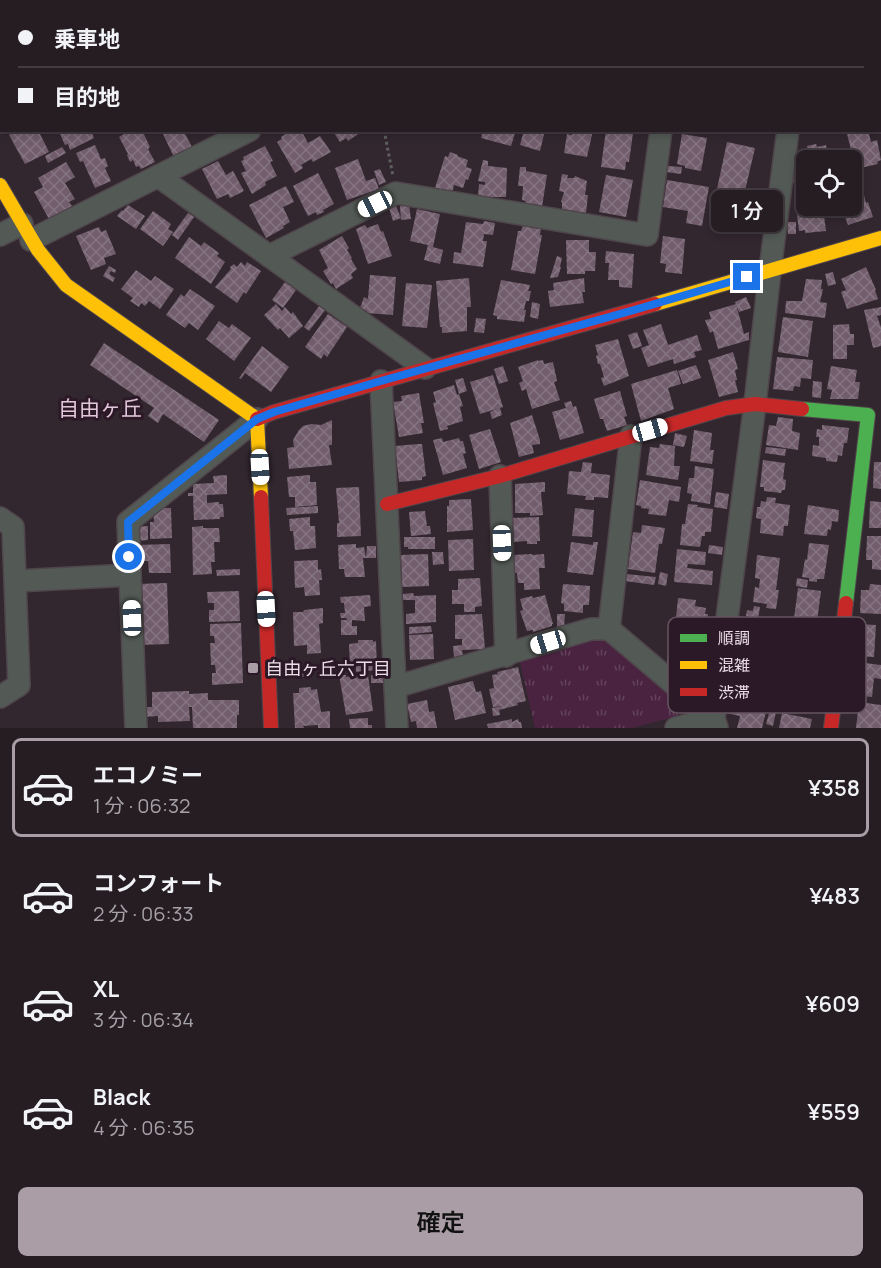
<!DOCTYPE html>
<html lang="ja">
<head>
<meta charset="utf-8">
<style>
  :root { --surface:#261d23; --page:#2e262b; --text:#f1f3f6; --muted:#a4a2a6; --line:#423b41; --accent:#aa9da6 }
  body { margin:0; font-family:Manrope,"Noto Sans JP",sans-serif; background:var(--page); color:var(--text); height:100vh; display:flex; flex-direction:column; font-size:22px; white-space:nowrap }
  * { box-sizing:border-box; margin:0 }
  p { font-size:20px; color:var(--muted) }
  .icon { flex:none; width:33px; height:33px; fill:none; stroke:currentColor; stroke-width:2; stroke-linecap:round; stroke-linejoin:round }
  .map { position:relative; height:728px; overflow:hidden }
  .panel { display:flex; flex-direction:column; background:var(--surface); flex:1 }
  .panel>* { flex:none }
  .top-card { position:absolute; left:0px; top:0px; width:882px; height:132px; box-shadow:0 3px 9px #0003,0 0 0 2px var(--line); display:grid; align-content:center; height:132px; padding:0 18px; background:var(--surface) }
  .buttons { position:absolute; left:796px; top:150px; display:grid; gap:12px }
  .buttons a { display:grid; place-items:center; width:66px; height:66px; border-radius:9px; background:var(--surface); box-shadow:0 3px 9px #0003,0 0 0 2px var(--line); font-size:30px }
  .end { position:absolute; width:27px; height:27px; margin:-14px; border:8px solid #1a73e8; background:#fff; box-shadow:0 0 0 3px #fff }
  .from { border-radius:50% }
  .bubble { position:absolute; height:42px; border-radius:9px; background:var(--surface); box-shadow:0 3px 9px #0003,0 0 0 2px var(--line); font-size:20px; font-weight:600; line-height:42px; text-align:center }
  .car { position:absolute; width:18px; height:36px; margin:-18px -9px; border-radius:8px; box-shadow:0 0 4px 2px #0007; background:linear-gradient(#fff 24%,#345 0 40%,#fff 0 76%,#345 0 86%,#fff 0) }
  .top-card b { display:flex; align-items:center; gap:21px; height:57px; font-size:22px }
  .top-card b+b { border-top:2px solid var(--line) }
  .top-card i { width:15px; height:15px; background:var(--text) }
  ul { padding:10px 0 0; list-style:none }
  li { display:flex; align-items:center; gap:18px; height:99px; margin:0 12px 9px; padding:0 6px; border:3px solid transparent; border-radius:9px }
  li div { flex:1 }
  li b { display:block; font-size:22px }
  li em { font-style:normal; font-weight:600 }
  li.current { border-color:var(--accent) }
  li>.icon { width:54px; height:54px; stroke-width:1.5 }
  .primary-button { display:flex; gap:12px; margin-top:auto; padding:12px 18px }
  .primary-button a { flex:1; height:69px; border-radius:9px; background:var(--accent); color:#111; font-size:24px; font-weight:600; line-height:69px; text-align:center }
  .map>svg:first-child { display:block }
  .park { fill:url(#park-tufts) }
  .building { fill:url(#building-cross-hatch) }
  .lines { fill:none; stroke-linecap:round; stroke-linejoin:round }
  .street-casing { stroke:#4f454b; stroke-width:24 }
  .fast-casing { stroke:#4f454b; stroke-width:16 }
  .slow-casing { stroke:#4f454b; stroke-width:16 }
  .jam-casing { stroke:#4f454b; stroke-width:16 }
  .path { stroke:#5e605e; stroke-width:3; stroke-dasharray:3 3; stroke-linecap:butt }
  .street { stroke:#535a55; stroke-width:21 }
  .fast { stroke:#4caf50; stroke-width:14 }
  .slow { stroke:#ffc107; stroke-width:14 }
  .jam { stroke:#c62828; stroke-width:14 }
  .route { stroke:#1a73e8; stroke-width:8 }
  .poi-dot { fill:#aa9da6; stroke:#2c1927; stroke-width:2 }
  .labels { text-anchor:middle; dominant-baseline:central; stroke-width:6; stroke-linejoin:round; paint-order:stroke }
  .poi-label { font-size:18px; fill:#eadde6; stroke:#2c1927; text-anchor:start }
  .quarter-label { font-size:21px; fill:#e1c6d9; stroke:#2c1927 }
  .key { fill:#2c1927; stroke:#655460; stroke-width:1.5 }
  .key-label { font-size:16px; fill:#eadde6 }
</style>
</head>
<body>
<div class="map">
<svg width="881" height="728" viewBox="0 0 881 728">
  <defs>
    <pattern id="park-tufts" width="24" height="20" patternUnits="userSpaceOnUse" patternTransform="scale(1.5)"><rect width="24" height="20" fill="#492340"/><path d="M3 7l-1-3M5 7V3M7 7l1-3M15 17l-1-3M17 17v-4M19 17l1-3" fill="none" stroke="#63425c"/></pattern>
    <pattern id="building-cross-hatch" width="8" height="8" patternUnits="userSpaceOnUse" patternTransform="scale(1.5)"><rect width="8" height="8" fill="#715d6c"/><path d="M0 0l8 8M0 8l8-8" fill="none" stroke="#857481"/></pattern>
  </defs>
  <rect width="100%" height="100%" fill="#32272f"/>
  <polygon class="park" points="606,636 675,697 678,716 632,728 535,728 519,658"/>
  <g class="building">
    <polygon points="18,130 38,130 49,152 25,164 9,135"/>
    <polygon points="58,130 91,130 94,138 70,150 68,144 65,145"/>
    <polygon points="131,130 142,130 150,147 148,149 155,162 141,169 139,166 136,167 133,160 130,162 127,155 128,154 119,137"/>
    <polygon points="161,130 183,130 192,147 174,157"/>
    <polygon points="292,130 301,130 308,143 320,136 331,152 313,162 311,159 301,165 303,168 295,173 277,142 282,139 281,137"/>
    <polygon points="332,130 360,130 361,132 348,141 346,138 340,142"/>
    <polygon points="483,130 516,130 511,146 481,138"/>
    <polygon points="524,130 545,130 540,151 520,145"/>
    <polygon points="573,130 593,130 587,157 564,153 567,134 572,135"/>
    <polygon points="606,130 633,133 629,162 626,162 625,170 601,167"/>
    <polygon points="846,130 868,130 871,142 877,140 881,160 877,162 878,164 856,169"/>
    <polygon points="682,134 707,138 701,171 685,168 685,166 677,164"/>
    <polygon points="727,142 755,148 744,195 717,189"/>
    <polygon points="816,144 817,147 826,145 828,155 830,154 832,160 805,160 803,150 808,149 807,146"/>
    <polygon points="95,145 101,159 105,158 108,166 105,168 111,181 95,188 83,161 80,162 76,153"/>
    <polygon points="265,146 273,161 270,162 277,176 265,182 266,185 252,194 241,173 246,171 241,161 244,160 243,157"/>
    <polygon points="62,147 66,153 48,163 45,156"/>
    <polygon points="450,152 458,155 457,156 468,160 466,167 472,169 468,180 466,179 463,188 454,185 452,193 435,188 445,156 448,157"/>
    <polygon points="358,159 366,181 375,178 379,189 347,200 335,168"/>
    <polygon points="483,160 488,161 488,166 507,168 506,197 478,197 479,184 485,185 485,182 478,181"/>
    <polygon points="218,161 226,175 233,171 244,191 230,198 228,194 217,199 202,169"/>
    <polygon points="66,162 75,177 65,183 75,199 69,202 72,206 49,219 34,192 43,187 38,178"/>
    <polygon points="667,166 682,167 681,174 666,172"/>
    <polygon points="520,167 526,167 526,171 547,175 542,207 525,204 526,201 522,200 523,186 518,186"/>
    <polygon points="380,169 386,182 379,185 374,171"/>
    <polygon points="318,173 334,204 323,210 324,212 317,215 316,212 308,216 293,186"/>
    <polygon points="562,174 568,175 567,178 574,178 575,176 587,181 585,195 588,195 586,213 583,212 582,215 566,212 566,210 562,210 562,202 561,202 564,192 559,191"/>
    <polygon points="606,175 633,180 626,217 599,212"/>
    <polygon points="807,177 807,191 796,193 793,180"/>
    <polygon points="667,180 709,187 702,226 686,223 688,211 663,207"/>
    <polygon points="857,184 860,192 863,191 866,203 868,202 873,217 848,225 841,206 852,206 852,186"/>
    <polygon points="286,186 294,202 283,207 290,222 283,226 284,228 266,238 249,205"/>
    <polygon points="753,189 766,192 765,201 751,199"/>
    <polygon points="807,198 807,206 818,206 818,208 823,208 826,231 805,233 805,230 799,231 795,199"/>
    <polygon points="128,205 145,216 136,229 117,216 122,210 123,211"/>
    <polygon points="409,205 411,219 401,220 400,206"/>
    <polygon points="396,206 401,218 393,221 389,208"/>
    <polygon points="417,209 440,214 433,247 443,250 440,264 424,260 428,245 410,241"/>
    <polygon points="153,211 171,224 168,229 173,232 163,246 140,229"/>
    <polygon points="188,213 194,217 178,240 172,235"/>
    <polygon points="484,221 495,223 493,235 484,234 483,241 487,241 483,267 453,263 454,252 461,253 466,222 483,224"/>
    <polygon points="787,222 796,222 796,234 788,234"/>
    <polygon points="378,224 381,232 383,231 392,256 368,264 356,229 365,225 367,228"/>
    <polygon points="523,225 541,228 540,235 542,235 535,274 511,270 518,231 521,231"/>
    <polygon points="99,227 101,232 106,230 116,254 104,258 106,264 91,270 76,236"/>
    <polygon points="342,236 349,248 347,250 352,258 351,259 357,269 351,274 353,278 336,289 333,283 331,284 323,271 328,268 319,250"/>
    <polygon points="663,236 685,239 682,274 665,272 666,264 660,263"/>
    <polygon points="189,237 201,246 204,242 219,253 217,256 225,262 211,284 175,258"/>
    <polygon points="566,240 589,240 589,252 596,252 595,271 585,271 585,274 567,274"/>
    <polygon points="606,251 634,254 632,288 619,287 619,280 608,280 609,263 605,263"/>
    <polygon points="557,256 562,258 560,267 561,267 558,277 550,278"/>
    <polygon points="241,262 245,266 247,262 261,271 246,294 244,292 237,303 215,287 231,269 230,267 234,264 237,267"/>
    <polygon points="109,266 116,270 115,273 111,271 109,274 115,278 113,282 103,276"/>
    <polygon points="866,267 876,290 875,290 878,299 847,309 841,292 846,290 841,279"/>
    <polygon points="136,270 151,281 155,276 174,289 160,309 149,301 145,306 141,303 139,307 130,301 133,298 121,289"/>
    <polygon points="833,272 836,284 828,286 825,274"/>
    <polygon points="370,275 396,277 393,315 367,313 367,311 360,308 364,297 368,299"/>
    <polygon points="469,278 471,307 467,307 467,331 442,333 442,327 440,327 436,281"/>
    <polygon points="584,278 585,292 582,292 584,303 550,307 548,291 554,290 553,283"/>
    <polygon points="806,279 822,280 821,289 823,289 820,302 827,303 825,318 785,313 786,301 802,301"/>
    <polygon points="501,280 530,285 528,291 531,291 529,301 526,301 524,310 526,310 524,322 497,319 497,316 493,315"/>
    <polygon points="285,282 296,290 283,308 272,300"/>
    <polygon points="406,283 432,285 427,328 402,326"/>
    <polygon points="190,289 215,306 198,330 189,323 185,328 166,315 181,294 184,297"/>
    <polygon points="746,297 751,308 739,312 735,302"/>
    <polygon points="532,302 540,304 538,319 530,317"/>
    <polygon points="276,304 282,311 285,307 291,314 293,312 303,326 289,338 280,328 278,330 264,315"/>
    <polygon points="736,304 744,334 749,332 749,340 718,349 713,331 710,333 705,320 711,319 709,312"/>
    <polygon points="319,306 325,310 309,331 304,327"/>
    <polygon points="881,307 881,315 877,316 881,327 881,346 873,348 864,310"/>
    <polygon points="328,314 347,327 327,357 324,354 321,359 305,347"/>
    <polygon points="783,317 813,321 808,357 778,352"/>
    <polygon points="476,318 486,319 484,333 474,332"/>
    <polygon points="219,321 229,328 232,324 251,338 234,361 206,339"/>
    <polygon points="661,324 668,345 697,335 702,350 694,352 696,357 674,364 673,359 648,367 641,348 649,345 643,330"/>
    <polygon points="849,324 850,334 854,334 854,345 847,345 847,359 833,359 833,325"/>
    <polygon points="637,332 642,346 633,349 628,335"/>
    <polygon points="618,339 629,376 604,386 601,378 604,377 600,364 598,364 596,356 598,355 595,345"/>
    <polygon points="104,343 219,420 204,442 163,414 158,423 148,416 154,408 90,365"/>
    <polygon points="262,346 289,367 271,392 245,373 241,379 239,378"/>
    <polygon points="733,352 738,369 735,370 737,380 735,380 738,392 719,397 708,360"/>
    <polygon points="777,357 813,360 811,379 801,378 800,387 794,386 793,391 773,389"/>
    <polygon points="538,360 538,361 543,360 544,364 553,362 557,381 554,382 560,400 532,409 526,389 522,391 519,383 523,381 518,367"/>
    <polygon points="696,365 701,378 683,384 678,371"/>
    <polygon points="503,366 508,381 499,384 494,369"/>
    <polygon points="831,366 857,370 855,382 860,382 858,399 830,399 832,390 827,389"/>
    <polygon points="677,370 681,384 668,388 674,409 641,421 631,384"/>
    <polygon points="493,375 503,407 500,408 502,415 492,419 490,412 496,409 480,414 470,382"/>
    <polygon points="463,378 467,391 459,394 455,380"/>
    <polygon points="813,381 822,382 821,398 812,397"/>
    <polygon points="454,385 457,395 459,394 463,406 460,407 463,421 447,426 448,429 440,431 433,403 436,402 433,392"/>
    <polygon points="620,391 627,416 624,417 627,425 607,431 603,419 600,419 594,399"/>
    <polygon points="419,393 424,423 421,423 423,433 399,437 393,402 402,401 401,396"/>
    <polygon points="571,401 573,407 576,406 584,433 560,440 552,412 566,408 564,403"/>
    <polygon points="532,415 540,440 540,444 532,445 534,453 519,457 510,423"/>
    <polygon points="778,417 793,419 792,431 800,433 798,450 766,445 769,425 776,426"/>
    <polygon points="332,420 332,445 329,445 332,465 289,469 287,448 294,447 293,440 299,430 303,426 311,424 321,425"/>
    <polygon points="822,425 849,428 847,443 844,443 842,456 838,455 837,462 826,461 826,458 812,456 813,445 819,446 819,437 816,437 817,429 822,430"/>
    <polygon points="490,429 501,462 479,469 469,435"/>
    <polygon points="694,430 712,433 710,450 714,450 712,464 690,461"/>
    <polygon points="675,433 687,436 684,447 673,445"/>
    <polygon points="442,438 443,442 459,438 460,441 463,441 466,453 463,454 467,468 443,475 433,440"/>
    <polygon points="418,444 422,444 426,476 422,477 422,480 399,482 395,446"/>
    <polygon points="660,444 675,446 674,466 680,466 678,480 646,475 650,447 659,448"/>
    <polygon points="766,447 786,449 785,456 765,453"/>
    <polygon points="763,460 785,463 783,479 786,480 785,490 782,490 781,493 764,491 764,487 760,487"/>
    <polygon points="583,462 592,463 591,473 610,475 608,498 594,497 594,500 585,500 586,496 567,494 569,471 581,472"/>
    <polygon points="874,462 881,462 881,489 873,488"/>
    <polygon points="695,466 714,469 710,504 691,501 692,494 687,493 689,478 694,478"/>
    <polygon points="227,475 227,494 207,495 207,503 219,502 219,504 223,504 224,517 220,517 220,519 194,520 193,496 188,496 188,493 193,493 193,484 214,483 213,476"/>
    <polygon points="310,475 310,482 316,482 317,505 295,507 295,497 289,497 287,477"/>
    <polygon points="640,480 681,487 679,502 669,500 666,516 648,514 649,509 641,508 641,506 636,505"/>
    <polygon points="545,482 545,492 541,492 543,515 530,516 530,513 515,513 515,484"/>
    <polygon points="359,487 361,536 337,537 337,523 339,523 336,488"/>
    <polygon points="716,492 729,494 727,509 714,507"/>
    <polygon points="767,497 776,498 775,503 790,505 788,526 784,526 783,536 760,533 761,519 756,518 757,507 760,507 761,501 766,502"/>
    <polygon points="471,499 473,530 447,532 447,506 449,506 449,500"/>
    <polygon points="870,501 881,502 881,528 869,528"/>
    <polygon points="688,504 698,505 697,507 713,509 711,532 705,532 705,536 702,536 700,547 680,545 682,524 685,524"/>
    <polygon points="808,505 839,510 838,522 832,521 831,530 828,529 827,536 804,534"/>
    <polygon points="318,506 318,513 287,515 286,508"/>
    <polygon points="153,508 171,508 172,538 150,539 150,522 154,522"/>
    <polygon points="575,508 594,510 592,537 572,536"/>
    <polygon points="425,511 427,526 430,526 431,534 411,536 409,512"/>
    <polygon points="310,517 310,526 315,526 316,548 295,550 293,531 290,531 289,519"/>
    <polygon points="539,517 540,541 537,541 537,544 527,544 527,541 513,542 512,518"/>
    <polygon points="642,525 665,528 662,544 659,544 655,573 628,569 633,532 641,533"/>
    <polygon points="148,526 148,540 136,541 135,527"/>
    <polygon points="203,526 203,528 219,528 220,542 214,542 215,562 211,562 212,574 193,575 192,527"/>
    <polygon points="867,536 881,536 881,570 872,569 872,560 866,560"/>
    <polygon points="404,537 435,537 435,549 408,549 408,547 404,547"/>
    <polygon points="473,539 474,570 449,571 448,540"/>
    <polygon points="571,542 593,545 593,542 598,542 593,575 567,572"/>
    <polygon points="809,543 829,545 824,579 817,579 817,582 809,581 809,578 802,577 805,559 807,560"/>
    <polygon points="170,544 171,573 149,573 148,561 138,561 137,545"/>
    <polygon points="356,544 356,548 364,547 366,558 363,558 365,577 345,577 344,569 339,569 338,545"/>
    <polygon points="709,545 723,547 722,555 708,553"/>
    <polygon points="367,546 376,546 376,558 366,558"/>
    <polygon points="677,549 706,552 705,565 688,564 687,568 713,571 712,585 674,582"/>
    <polygon points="432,552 443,552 444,564 433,565"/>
    <polygon points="428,554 429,586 402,587 401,555"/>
    <polygon points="532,554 532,555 544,554 545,568 539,568 540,589 524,590 524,583 518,583 517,573 514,573 513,555"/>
    <polygon points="757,555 780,558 776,590 779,590 776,609 766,608 767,604 753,602 755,587 759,588 760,579 755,578"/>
    <polygon points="318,560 318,570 321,569 322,580 319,580 320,595 305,596 304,587 295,588 294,561"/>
    <polygon points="240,569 240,575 217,576 216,570"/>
    <polygon points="660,572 668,574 666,586 658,584"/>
    <polygon points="626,574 656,577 654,585 625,581"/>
    <polygon points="480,578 482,606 475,607 475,612 464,612 464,604 452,604 452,590 458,590 458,579"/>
    <polygon points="797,578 808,580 807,588 796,586"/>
    <polygon points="167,583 169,644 139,645 137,584"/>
    <polygon points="563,584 590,586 589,605 583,605 583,613 564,611 564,604 561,603"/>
    <polygon points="870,584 881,585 881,614 860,613 861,590 869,590"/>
    <polygon points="798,588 821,591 816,629 793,626"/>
    <polygon points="239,591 240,621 209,622 209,610 214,610 214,603 208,603 207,592"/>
    <polygon points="413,593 414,596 436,595 436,622 406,624 406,614 415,613 415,600 403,600 403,594"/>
    <polygon points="370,595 371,606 364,607 365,621 352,620 352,626 357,626 357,635 341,635 341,620 347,620 346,618 341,618 340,613 345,613 344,603 341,603 340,597"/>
    <polygon points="545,595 553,624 552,624 552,626 533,632 533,630 527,631 520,611 523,610 520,599 532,596 533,598"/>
    <polygon points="678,598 696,600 695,606 706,608 705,614 708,614 707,624 703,623 702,631 675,628"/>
    <polygon points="754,606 760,607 758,619 746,616 747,610 753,611"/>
    <polygon points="323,608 323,623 319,624 321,653 307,654 307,645 294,646 293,612 303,612 304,610"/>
    <polygon points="482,614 485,649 462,650 463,656 454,657 453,646 462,645 462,639 455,639 455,615"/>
    <polygon points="557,614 565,614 564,628 557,628"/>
    <polygon points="241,623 243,683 212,685 212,673 216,673 215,665 211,665 210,643 215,643 214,636 210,636 210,624"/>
    <polygon points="858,624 876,625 874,657 855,656"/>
    <polygon points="431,626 432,632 409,634 409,627"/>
    <polygon points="433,634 434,659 410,660 409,635"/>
    <polygon points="670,634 698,637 697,645 702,645 698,676 677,671 678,664 667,663"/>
    <polygon points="358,640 373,640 373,642 376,641 377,670 356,672 356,666 350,667 349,644 358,643"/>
    <polygon points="849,661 881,665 881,679 874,678 872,697 849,695"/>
    <polygon points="518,667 526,701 517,703 518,705 499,710 500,715 493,716 492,708 503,706 493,707 489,689 494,688 492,675 498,674 497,672"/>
    <rect x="293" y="668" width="13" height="9"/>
    <polygon points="339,675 346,675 346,677 359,675 360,678 368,675 373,711 346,715"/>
    <polygon points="371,675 385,676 384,683 371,683"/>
    <polygon points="473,681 476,692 481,691 486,713 455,720 448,687"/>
    <polygon points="311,687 311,690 317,689 321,712 330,711 330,728 318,728 318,725 303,726 304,728 295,728 293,693 299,693 299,688"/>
    <polygon points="189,691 189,694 208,693 208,700 239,700 239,715 237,715 237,728 193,728 192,707 189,707 190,721 158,722 158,716 144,717 143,707 152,707 152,692"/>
    <polygon points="427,700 429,712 434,711 437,728 417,728 416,721 411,722 407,704"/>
    <polygon points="859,702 881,705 881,728 856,728"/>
    <polygon points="728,705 766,712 762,728 737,728 740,716 726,713"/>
    <polygon points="770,710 776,712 773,726 766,724"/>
    <polygon points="782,713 812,719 810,728 779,728"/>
    <polygon points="368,718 368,725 372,725 372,728 350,728 349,719"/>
    <polygon points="512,719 512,722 518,719 519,722 521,722 522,728 488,728 487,724"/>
  </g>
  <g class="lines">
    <g class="street-casing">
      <g id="street">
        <polyline points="210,2 213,0"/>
        <polyline points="501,2 504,0"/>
        <polyline points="803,2 803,0"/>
        <polyline points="880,103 881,103"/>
        <polyline points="0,120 2,119"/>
        <polyline points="158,176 425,368"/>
        <polyline points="0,235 22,224"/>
        <polyline points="31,240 250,130"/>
        <polyline points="269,256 396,193 647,235 661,130"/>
        <polyline points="381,381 397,728"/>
        <polyline points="500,476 506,656"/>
        <polyline points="0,518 13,527 19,685 0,697"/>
        <polyline points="16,581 130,575"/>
        <polyline points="609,629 631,436"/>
        <polyline points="395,687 591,629 609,629 714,718"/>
        <polyline points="136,728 128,522 257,419"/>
        <polyline points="676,728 714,718"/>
        <polyline points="717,728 714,718 755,404 770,270 788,130"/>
      </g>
    </g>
    <g class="fast-casing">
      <polyline id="fast" points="802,409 868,415 846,603"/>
    </g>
    <g class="slow-casing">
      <g id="slow">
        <polyline points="0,185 38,250 66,285 257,419 261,497"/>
        <polyline points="655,304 881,238"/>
      </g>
    </g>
    <g class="jam-casing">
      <g id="jam">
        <polyline points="257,419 274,412 655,304"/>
        <polyline points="261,497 271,728"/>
        <polyline points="387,504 500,476 726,408 755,404 802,409"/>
        <polyline points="831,728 846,603"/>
      </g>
    </g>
    <g class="path">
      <polyline points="339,0 339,2"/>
      <polyline points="384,130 393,176"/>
    </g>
    <use href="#street" class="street"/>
    <use href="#fast" class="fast"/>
    <use href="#slow" class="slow"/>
    <use href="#jam" class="jam"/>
  </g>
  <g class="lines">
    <polyline class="route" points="129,557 128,522 257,419 274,412 381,381 634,310 747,277"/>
  </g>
  <rect class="poi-dot" x="247" y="662" width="12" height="12" rx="3"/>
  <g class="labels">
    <g class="poi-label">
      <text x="265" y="668">自由ヶ丘六丁目</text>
    </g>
    <g class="quarter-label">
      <text x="100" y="408">自由ヶ丘</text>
    </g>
  </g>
  <rect x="668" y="617" width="198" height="96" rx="9" class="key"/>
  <rect x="680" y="634" width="27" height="8" fill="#4caf50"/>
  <rect x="680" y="661" width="27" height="8" fill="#ffc107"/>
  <rect x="680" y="688" width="27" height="8" fill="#c62828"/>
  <g class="key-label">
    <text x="718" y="644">順調</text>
    <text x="718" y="671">混雑</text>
    <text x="718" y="698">渋滞</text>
  </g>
</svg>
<div class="buttons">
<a><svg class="icon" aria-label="locate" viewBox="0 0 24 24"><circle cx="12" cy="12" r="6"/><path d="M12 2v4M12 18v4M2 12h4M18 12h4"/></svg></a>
</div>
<i class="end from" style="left:129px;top:557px"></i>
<i class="end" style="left:747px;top:277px"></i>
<div class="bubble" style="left:711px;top:190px;width:72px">1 分</div>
<i class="car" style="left:375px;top:204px;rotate:244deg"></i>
<i class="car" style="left:650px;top:430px;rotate:74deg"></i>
<i class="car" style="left:260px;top:467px;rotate:177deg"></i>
<i class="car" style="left:502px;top:543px;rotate:178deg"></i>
<i class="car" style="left:266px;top:609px;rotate:177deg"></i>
<i class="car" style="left:132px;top:618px;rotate:358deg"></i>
<i class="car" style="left:548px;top:642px;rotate:253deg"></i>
<div class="top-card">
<b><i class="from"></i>乗車地</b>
<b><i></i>目的地</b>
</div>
</div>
<section class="panel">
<ul>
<li class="current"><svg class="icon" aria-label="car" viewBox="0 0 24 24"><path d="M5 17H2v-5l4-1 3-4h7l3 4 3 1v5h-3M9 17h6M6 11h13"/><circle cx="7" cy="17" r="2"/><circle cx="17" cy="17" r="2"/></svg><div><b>エコノミー</b><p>1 分 · 06:32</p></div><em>¥358</em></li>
<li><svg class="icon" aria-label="car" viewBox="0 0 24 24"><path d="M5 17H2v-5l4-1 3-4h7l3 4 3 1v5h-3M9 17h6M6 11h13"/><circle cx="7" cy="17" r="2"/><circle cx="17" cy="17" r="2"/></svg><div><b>コンフォート</b><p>2 分 · 06:33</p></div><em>¥483</em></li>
<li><svg class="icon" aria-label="car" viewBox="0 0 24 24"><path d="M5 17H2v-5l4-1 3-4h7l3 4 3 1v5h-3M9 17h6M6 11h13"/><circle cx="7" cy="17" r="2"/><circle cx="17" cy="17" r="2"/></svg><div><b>XL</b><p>3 分 · 06:34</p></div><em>¥609</em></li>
<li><svg class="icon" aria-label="car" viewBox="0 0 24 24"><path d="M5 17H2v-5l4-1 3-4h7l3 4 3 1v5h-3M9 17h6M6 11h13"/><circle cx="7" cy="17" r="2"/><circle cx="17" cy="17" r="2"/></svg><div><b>Black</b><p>4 分 · 06:35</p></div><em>¥559</em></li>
</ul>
<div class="primary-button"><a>確定</a></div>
</section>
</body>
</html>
